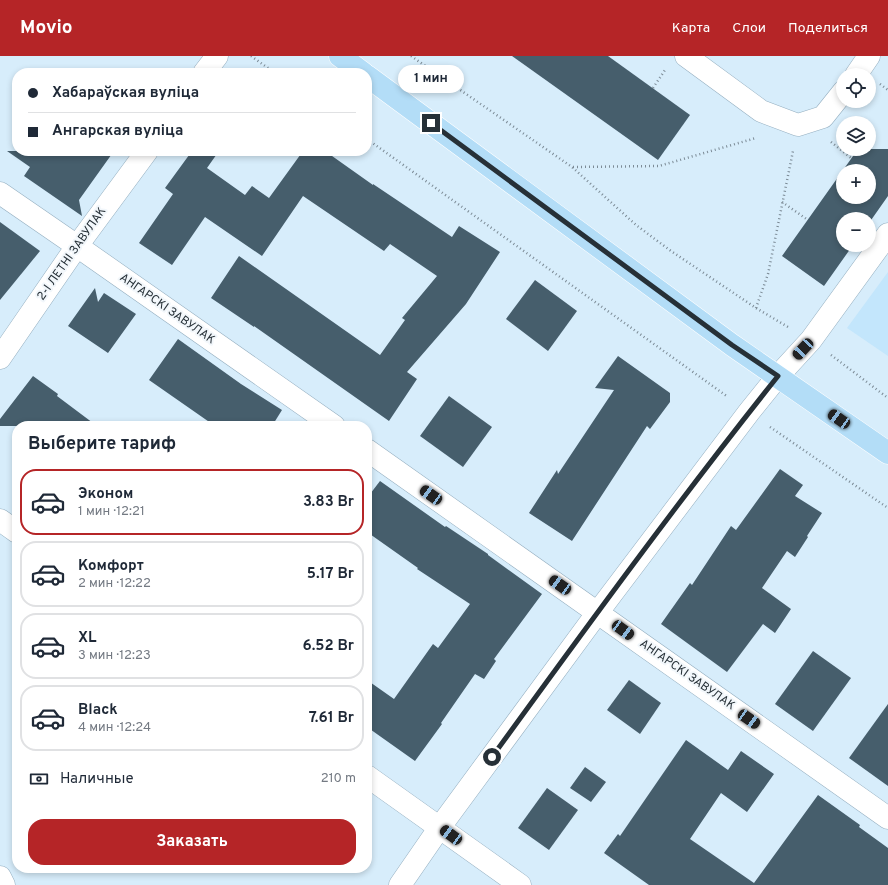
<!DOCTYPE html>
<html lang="ru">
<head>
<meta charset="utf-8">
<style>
  :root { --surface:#fff; --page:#f2f2f3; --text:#1f2937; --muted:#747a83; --line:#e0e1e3; --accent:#b52527 }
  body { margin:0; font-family:Overpass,sans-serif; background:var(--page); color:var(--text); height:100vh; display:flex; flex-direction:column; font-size:15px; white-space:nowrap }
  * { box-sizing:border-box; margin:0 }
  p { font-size:13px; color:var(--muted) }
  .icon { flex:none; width:22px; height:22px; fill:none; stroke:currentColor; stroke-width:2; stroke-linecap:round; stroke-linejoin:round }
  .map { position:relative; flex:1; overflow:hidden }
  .side { position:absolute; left:12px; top:365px; width:360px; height:452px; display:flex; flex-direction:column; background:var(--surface); border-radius:16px; box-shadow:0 2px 6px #0003 }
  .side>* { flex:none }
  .banner { position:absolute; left:12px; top:12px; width:360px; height:88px; border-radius:16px; box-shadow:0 2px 6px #0003; display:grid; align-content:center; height:88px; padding:0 16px; background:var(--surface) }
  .buttons { position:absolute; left:836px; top:12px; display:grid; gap:8px }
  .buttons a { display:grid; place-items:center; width:40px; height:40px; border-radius:50%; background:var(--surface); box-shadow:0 2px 6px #0003; font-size:20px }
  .end { position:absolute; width:18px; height:18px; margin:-9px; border:5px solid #263037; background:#fff; box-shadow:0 0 0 2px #fff }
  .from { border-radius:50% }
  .bubble { position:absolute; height:28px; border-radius:14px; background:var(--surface); box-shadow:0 2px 6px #0003; font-size:13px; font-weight:700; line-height:28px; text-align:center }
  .car { position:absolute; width:12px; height:24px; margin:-12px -6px; border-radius:5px; box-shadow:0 0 3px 1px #0007; background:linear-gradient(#222 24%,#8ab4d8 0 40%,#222 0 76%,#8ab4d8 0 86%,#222 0) }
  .banner b { display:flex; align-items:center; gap:14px; height:38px; font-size:15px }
  .banner b+b { border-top:1px solid var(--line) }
  .banner i { width:10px; height:10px; background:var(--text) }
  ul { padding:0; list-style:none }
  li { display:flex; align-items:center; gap:12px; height:66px; margin:0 8px 6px; padding:0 8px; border:2px solid var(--line); border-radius:16px }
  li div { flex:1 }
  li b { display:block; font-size:15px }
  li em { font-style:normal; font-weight:700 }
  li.active { border-color:var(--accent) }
  li>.icon { width:36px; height:36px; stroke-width:1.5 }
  h2 { padding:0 16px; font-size:18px; line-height:48px }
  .pay { display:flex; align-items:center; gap:10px; height:44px; padding:0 16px; font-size:15px }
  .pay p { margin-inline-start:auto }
  .button { display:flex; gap:8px; margin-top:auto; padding:8px 16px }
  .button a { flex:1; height:46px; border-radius:16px; background:var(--accent); color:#fff; font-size:16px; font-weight:700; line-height:46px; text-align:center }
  header { display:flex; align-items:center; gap:24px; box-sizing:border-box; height:56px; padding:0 20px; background:var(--accent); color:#fff }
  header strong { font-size:19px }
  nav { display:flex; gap:22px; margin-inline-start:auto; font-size:14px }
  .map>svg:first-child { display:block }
  .built { fill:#c3e6fc }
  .building { fill:#465e6c; fill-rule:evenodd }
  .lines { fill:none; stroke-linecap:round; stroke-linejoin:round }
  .minor-casing { stroke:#95afc0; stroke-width:23 }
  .major-casing { stroke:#fff; stroke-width:23 }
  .path { stroke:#7c8b96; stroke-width:2.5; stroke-dasharray:1 3; stroke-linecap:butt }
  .minor { stroke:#fff; stroke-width:22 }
  .major { stroke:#b3ddf7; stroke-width:22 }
  .route { stroke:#263037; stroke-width:5 }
  .labels { text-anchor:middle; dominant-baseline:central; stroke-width:4; stroke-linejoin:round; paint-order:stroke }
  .street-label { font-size:12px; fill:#263037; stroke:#f2f7fb }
</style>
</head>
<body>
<header>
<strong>Movio</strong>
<nav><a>Карта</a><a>Слои</a><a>Поделиться</a></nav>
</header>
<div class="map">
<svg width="888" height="829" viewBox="0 0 888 829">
  <rect width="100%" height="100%" fill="#d7edfb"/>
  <polygon class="built" points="888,216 888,300 847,272"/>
  <g class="building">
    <polygon points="512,0 608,0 690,59 658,104"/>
    <path d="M858,93H888V140L869,167V163H843V189H853L824,230L782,200ZM843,115H869V141H843Z"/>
    <polygon points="7,95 114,95 79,144 82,160 24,120 30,111"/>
    <polygon points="192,95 219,95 207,112 245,139 252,130 269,142 303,95 325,95 373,129 373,128 452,181 459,170 500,196 466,248 407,316 417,323 389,365 254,270 254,271 211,242 239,200 380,299 405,264 402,262 437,220 390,188 384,195 303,140 262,200 205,161 172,209 139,187 173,138 165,132"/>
    <polygon points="0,166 40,195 0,244"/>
    <polygon points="535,224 577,255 548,295 506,263"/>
    <polygon points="95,232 98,246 104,237 136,258 108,297 68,270"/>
    <polygon points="178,283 241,328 282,354 272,370 215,370 149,324"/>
    <polygon points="618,300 670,337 670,346 650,373 647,370 572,485 529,457 557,414 558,418 614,334 595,332"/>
    <polygon points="33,320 58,338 57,340 97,370 0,370 0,363"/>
    <polygon points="449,340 492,371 463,411 420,380"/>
    <polygon points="780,413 803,429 795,440 822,457 807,480 808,481 795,501 787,495 762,532 791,553 775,577 763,568 727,616 661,568 690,527 692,529 731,470 736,474"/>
    <polygon points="380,425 445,471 446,470 488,498 488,499 542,538 494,603 496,605 484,623 475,618 441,667 442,668 415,705 367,671 367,624 394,643 433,588 438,592 470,548 417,513 418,512 367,476 367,442"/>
    <polygon points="813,595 851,622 813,675 775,648"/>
    <polygon points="629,624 661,647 640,678 607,654"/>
    <polygon points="888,648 888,730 849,702"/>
    <polygon points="686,684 728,714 741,695 774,718 747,756 721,737 690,783 754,827 818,739 860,769 859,771 888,792 888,829 649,829 604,797 618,778 620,780"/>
    <polygon points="585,711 606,726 591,746 570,732"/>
    <polygon points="547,732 578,754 549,794 518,772"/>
  </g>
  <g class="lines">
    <g class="minor-casing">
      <g id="minor">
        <polyline points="686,0 761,55 798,69 823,61 843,36"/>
        <polyline points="204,17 217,0"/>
        <polyline points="856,19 869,0"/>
        <polyline points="0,137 77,190 334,370"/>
        <polyline points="0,302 77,190 147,95"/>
        <polyline points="367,394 888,762"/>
        <polyline points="0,464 17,476"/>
        <polyline points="367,720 520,829"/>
        <polyline points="0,821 4,829"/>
        <polyline points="400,829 440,771 598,556 749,356 778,320 811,284 888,178"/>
      </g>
    </g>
    <g class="major-casing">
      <g id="major">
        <polyline points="340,0 363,17"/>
        <polyline points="367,20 732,289 888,397"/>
      </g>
    </g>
    <g class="path">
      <polyline points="251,0 275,17"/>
      <polyline points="411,0 572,111 636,169 671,195 756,252 788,271"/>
      <polyline points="880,28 888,34"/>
      <polyline points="653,32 665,14"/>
      <polyline points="367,83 728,341"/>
      <polyline points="831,86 851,102"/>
      <polyline points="573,111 659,110 756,82"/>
      <polyline points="782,146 808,164"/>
      <polyline points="756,252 768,218 793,95"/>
      <polyline points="831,299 888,342"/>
      <polyline points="770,371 888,452"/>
    </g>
    <use href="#minor" class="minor"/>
    <use href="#major" class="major"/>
  </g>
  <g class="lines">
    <path class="route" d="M431,67L732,289L778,320C679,444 585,573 492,701"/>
  </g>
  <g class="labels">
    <g class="street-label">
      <text transform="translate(72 198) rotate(-55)">2-І ЛЕТНІ ЗАВУЛАК</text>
      <text transform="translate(167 253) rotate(35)">АНГАРСКІ ЗАВУЛАК</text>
      <text transform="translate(687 619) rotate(35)">АНГАРСКІ ЗАВУЛАК</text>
    </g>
  </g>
</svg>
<div class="buttons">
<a><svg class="icon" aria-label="locate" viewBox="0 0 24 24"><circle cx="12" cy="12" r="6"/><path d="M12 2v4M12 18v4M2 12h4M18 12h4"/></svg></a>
<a><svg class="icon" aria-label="layers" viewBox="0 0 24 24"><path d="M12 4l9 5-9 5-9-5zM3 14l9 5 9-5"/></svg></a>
<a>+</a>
<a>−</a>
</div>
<i class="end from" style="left:492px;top:701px"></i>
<i class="end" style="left:431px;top:67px"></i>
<div class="bubble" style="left:398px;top:9px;width:66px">1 мин</div>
<i class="car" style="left:803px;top:293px;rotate:223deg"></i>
<i class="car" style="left:839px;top:363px;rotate:305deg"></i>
<i class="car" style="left:431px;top:439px;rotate:305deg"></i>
<i class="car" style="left:560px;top:529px;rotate:305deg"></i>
<i class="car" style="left:623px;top:574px;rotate:126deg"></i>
<i class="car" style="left:749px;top:663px;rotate:125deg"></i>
<i class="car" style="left:451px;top:779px;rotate:306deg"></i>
<div class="banner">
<b><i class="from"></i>Хабараўская вуліца</b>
<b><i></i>Ангарская вуліца</b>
</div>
<section class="side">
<h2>Выберите тариф</h2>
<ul>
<li class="active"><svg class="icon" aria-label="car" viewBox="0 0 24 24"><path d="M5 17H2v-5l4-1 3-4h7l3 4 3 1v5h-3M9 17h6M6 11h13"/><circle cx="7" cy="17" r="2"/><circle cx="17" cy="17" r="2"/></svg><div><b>Эконом</b><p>1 мин · 12:21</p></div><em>3.83 Br</em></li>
<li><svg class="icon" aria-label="car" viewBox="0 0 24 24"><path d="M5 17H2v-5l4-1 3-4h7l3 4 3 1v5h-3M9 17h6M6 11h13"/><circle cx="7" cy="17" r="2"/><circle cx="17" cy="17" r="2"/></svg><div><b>Комфорт</b><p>2 мин · 12:22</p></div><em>5.17 Br</em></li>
<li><svg class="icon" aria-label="car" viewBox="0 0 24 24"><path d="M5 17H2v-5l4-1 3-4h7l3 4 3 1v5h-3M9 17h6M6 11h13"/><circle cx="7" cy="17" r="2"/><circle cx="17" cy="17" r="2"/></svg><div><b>XL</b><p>3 мин · 12:23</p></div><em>6.52 Br</em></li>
<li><svg class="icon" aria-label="car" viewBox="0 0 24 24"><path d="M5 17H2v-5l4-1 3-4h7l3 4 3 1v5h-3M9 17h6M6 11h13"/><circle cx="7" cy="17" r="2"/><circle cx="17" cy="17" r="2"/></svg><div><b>Black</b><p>4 мин · 12:24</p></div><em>7.61 Br</em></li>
</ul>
<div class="pay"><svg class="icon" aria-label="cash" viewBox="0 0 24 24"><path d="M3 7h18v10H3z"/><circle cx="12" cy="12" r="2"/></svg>Наличные<p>210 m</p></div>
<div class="button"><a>Заказать</a></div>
</section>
</div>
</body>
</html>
